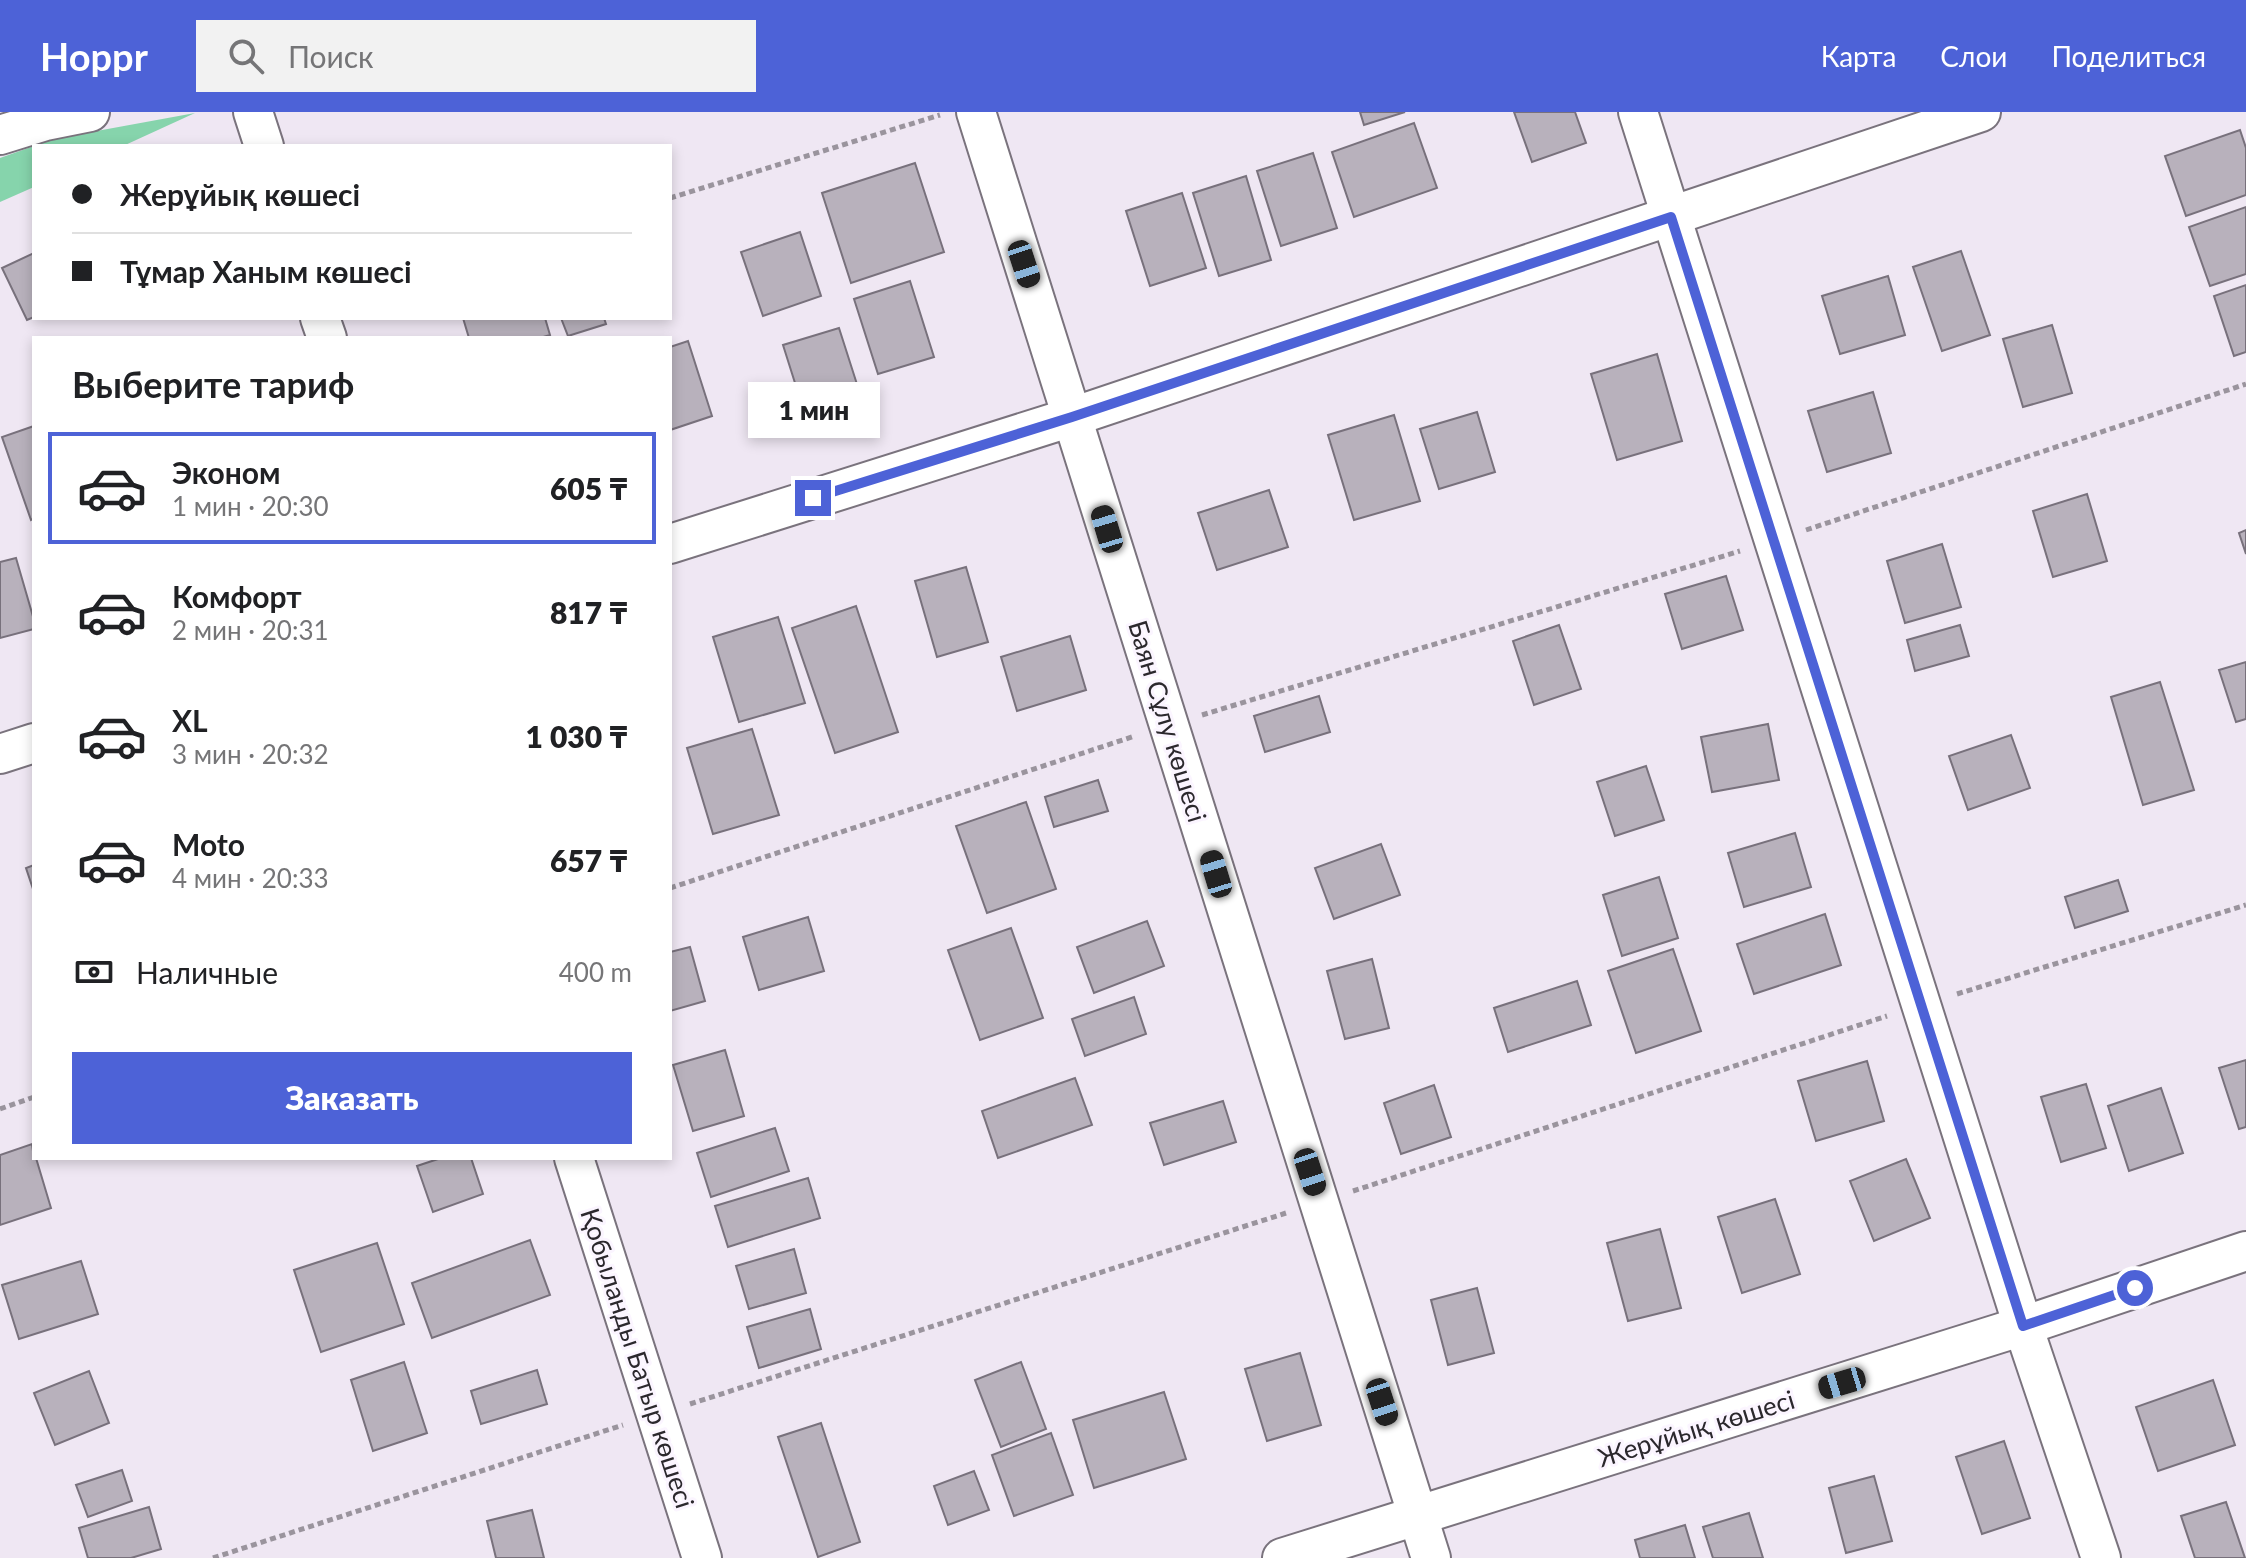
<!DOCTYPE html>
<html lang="ru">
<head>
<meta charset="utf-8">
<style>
  :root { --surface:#fff; --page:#f2f2f2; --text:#202124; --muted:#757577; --line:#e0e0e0; --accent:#4d62d7 }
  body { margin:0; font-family:Lato,sans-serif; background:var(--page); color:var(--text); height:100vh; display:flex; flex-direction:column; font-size:30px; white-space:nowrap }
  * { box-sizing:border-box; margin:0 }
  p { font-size:26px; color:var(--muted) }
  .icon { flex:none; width:44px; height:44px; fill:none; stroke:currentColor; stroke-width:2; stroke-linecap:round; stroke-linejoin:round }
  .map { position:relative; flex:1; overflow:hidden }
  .details { position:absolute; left:32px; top:224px; width:640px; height:824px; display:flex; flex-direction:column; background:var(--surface); border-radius:0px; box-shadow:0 4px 12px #0003 }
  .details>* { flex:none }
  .hud { position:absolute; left:32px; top:32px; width:640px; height:176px; border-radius:0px; box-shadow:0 4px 12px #0003; display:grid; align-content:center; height:176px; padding:0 40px; background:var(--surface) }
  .end { position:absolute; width:36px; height:36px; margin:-18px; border:10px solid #4d62d7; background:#fff; box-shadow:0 0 0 4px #fff }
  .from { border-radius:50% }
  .bubble { position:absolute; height:56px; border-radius:0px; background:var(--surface); box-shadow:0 4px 12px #0003; font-size:26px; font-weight:800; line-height:56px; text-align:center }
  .car { position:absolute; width:24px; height:48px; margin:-24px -12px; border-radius:10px; box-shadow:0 0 6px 2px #0007; background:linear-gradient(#222 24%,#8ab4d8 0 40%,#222 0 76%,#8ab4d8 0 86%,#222 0) }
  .hud b { display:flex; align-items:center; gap:28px; height:76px; font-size:30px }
  .hud b+b { border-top:2px solid var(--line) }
  .hud i { width:20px; height:20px; background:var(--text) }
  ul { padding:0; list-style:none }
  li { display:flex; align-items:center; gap:24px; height:112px; margin:0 16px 12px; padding:0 24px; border:4px solid transparent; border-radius:0px }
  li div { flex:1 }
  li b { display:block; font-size:30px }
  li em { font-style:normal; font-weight:800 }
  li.selected { border-color:var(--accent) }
  li>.icon { width:72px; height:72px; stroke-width:1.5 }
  h2 { padding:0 40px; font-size:36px; line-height:96px }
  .pay { display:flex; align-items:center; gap:20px; height:88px; padding:0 40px; font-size:30px }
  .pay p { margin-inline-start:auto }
  .primary-button { display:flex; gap:16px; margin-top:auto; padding:16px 40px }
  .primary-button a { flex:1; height:92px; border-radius:0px; background:var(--accent); color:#fff; font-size:32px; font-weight:800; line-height:92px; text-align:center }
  header { display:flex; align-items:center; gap:48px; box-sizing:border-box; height:112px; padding:0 40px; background:var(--accent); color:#fff }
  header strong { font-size:38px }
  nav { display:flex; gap:44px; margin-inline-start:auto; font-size:28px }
  .search { width:560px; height:72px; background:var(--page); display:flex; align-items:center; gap:20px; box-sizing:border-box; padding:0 28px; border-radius:0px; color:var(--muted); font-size:30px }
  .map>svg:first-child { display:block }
  .green { fill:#86d4ac }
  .building { fill:#b8b1bc; stroke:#78717c; stroke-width:2 }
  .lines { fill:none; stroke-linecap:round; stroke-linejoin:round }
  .minor-casing { stroke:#7a737d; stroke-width:42 }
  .path { stroke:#9a949d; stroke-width:5; stroke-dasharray:6 4; stroke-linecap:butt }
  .minor { stroke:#fff; stroke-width:38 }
  .route { stroke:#4d62d7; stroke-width:10 }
  .labels { text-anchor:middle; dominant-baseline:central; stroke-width:6; stroke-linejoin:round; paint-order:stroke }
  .street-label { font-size:26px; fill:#2b282d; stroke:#fbf5ff }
</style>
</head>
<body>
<header>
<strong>Hoppr</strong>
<div class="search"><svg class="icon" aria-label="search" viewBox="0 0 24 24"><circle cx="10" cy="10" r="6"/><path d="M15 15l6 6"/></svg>Поиск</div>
<nav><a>Карта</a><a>Слои</a><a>Поделиться</a></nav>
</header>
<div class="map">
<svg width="2246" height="1446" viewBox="0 0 2246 1446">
  <rect width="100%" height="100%" fill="#efe7f3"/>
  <g class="green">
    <polygon points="195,1 123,34 34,34 53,27"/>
    <polygon points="34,34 34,75 0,90 0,46"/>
  </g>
  <g class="building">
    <polygon points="1360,0 1405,0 1364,13"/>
    <polygon points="1514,0 1575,0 1586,31 1532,50"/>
    <polygon points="1414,11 1437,76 1354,105 1332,40"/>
    <polygon points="2240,18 2246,36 2246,83 2186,104 2165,44"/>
    <polygon points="1313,41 1337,116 1281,134 1257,59"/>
    <polygon points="915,51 944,140 851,171 822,81"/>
    <polygon points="1246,64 1271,148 1219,164 1193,81"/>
    <polygon points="1182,81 1206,156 1150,174 1126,99"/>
    <polygon points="2246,95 2246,162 2210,174 2189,115"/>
    <polygon points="800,120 821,184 763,204 741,140"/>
    <polygon points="1961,139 1990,223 1942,239 1913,155"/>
    <polygon points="34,141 34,205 27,208 2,156"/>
    <polygon points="1888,164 1905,223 1840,242 1822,184"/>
    <polygon points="910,169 934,245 878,262 854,187"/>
    <polygon points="2246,173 2246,240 2234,244 2214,184"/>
    <polygon points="463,206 545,206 550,223 540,226 469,226"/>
    <polygon points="561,206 604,206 606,212 568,224"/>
    <polygon points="2052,213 2072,281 2023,295 2003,227"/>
    <polygon points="839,216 863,291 807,309 783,233"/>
    <polygon points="688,229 712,304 670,318 670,235"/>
    <polygon points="1657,242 1682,329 1617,348 1591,262"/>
    <polygon points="1873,280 1891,341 1827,360 1808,299"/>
    <polygon points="1477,300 1495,360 1439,377 1420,317"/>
    <polygon points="1394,303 1420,389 1354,408 1328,323"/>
    <polygon points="34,314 34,406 31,408 2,325"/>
    <polygon points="1269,378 1288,435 1217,458 1198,401"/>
    <polygon points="2087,382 2107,449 2053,465 2033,399"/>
    <polygon points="2246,418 2246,442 2239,421"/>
    <polygon points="1942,432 1961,495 1905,511 1887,449"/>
    <polygon points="16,446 34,508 34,517 0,526 0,450"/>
    <polygon points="966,455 988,530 937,545 915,469"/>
    <polygon points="1726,464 1743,518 1682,537 1665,482"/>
    <polygon points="856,494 898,620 835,641 792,516"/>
    <polygon points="778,505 805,591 739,610 713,525"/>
    <polygon points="1559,513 1581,577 1534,593 1513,529"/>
    <polygon points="1960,513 1969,544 1915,559 1907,528"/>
    <polygon points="1070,524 1086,578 1017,599 1001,545"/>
    <polygon points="2246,550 2246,607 2236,610 2219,558"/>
    <polygon points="2160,570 2194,678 2143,693 2111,585"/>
    <polygon points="1319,584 1330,620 1265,640 1254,604"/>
    <polygon points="1768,612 1779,668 1712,680 1701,625"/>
    <polygon points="752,617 779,703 713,722 687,636"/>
    <polygon points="2011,623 2030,676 1968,698 1949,644"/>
    <polygon points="1646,654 1664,708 1615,724 1597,670"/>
    <polygon points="1098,668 1108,699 1054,715 1045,685"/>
    <polygon points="1026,690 1056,777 987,801 956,714"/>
    <polygon points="1795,721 1811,775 1744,795 1728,741"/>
    <polygon points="1381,732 1400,783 1334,807 1315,756"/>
    <polygon points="34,753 34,780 26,756"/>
    <polygon points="1659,765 1678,826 1622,844 1603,783"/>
    <polygon points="2118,768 2128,799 2075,816 2065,785"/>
    <polygon points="1825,802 1841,853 1754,882 1737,832"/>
    <polygon points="808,805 824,859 759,878 743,825"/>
    <polygon points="1147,809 1164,854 1094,881 1077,835"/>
    <polygon points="1011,816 1043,906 980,928 948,838"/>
    <polygon points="690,835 705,889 670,899 670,840"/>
    <polygon points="1673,837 1701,919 1636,941 1608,859"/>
    <polygon points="1372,847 1389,916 1345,927 1327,859"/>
    <polygon points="1577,869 1591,913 1508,940 1494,896"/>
    <polygon points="1134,885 1146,922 1085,944 1072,907"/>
    <polygon points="725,938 744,1004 693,1019 673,953"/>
    <polygon points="2246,948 2246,1015 2239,1017 2219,956"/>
    <polygon points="1867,949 1884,1009 1816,1029 1798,969"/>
    <polygon points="1075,966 1092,1013 998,1046 982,999"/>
    <polygon points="2086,972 2106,1036 2061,1050 2041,985"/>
    <polygon points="1434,973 1451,1025 1401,1042 1384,991"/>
    <polygon points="2161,976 2183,1041 2129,1059 2108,994"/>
    <polygon points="1223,989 1236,1030 1164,1053 1150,1011"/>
    <polygon points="775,1016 789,1059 711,1085 697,1041"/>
    <polygon points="32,1032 34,1046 36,1046 51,1096 0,1113 0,1043"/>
    <polygon points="441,1046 471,1046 483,1082 433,1100 417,1054"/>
    <polygon points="1906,1047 1930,1106 1874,1129 1850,1069"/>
    <polygon points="808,1066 820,1106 728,1135 715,1094"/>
    <polygon points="1775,1087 1800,1162 1742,1181 1718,1105"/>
    <polygon points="1660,1117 1681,1196 1628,1209 1607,1131"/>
    <polygon points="530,1128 550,1183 432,1226 412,1171"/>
    <polygon points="377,1131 404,1212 321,1240 294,1158"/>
    <polygon points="794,1137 806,1181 749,1197 736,1154"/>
    <polygon points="81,1149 98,1202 19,1227 2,1173"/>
    <polygon points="1477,1176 1494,1241 1448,1253 1431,1188"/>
    <polygon points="810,1197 821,1237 759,1256 747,1215"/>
    <polygon points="1300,1241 1321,1313 1267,1329 1245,1257"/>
    <polygon points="404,1250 427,1321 373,1339 351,1268"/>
    <polygon points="1021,1250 1046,1317 1001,1335 975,1268"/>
    <polygon points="537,1258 547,1292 481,1312 471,1279"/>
    <polygon points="89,1259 109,1311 55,1333 34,1281"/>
    <polygon points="2213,1268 2235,1333 2158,1359 2136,1295"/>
    <polygon points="1164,1280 1186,1347 1094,1376 1073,1308"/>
    <polygon points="821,1311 860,1430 818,1445 778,1325"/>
    <polygon points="1051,1321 1073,1383 1014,1404 992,1343"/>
    <polygon points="2004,1329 2030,1406 1982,1422 1956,1345"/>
    <polygon points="122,1358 132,1389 88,1405 76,1373"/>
    <polygon points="974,1359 989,1398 948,1413 934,1374"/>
    <polygon points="1874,1364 1892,1429 1846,1441 1829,1376"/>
    <polygon points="2226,1390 2245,1446 2195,1446 2181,1404"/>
    <polygon points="149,1395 161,1437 131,1446 88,1446 79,1416"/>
    <polygon points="532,1398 544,1446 496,1446 487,1409"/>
    <polygon points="1749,1401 1763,1446 1713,1446 1703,1415"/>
    <polygon points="1685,1413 1695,1446 1640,1446 1635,1428"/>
  </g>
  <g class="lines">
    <g class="minor-casing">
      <g id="minor">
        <polyline points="253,0 264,34"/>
        <polyline points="976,0 1431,1446"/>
        <polyline points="1638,0 2023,1214 2101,1446"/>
        <polyline points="0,23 45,9 90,0"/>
        <polyline points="320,206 327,226"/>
        <polyline points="670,432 1072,305 1981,0"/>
        <polyline points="0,642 34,631"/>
        <polyline points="574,1046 702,1446"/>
        <polyline points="1282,1446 2023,1214 2246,1139"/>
      </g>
    </g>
    <g class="path">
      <polyline points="670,86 940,3"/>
      <polyline points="1806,418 2246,272"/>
      <polyline points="1202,603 1740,439"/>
      <polyline points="670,776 1135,624"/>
      <polyline points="1957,882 2246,793"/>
      <polyline points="0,997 34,985"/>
      <polyline points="1353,1079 1887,904"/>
      <polyline points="690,1292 1286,1101"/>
      <polyline points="213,1446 623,1313"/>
    </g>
    <use href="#minor" class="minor"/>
  </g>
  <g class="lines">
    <polyline class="route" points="813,386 1072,305 1671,105 2023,1214 2135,1176"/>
  </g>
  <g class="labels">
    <g class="street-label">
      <text transform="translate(1168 609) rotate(73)">Баян Сұлу көшесі</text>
      <text transform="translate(638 1246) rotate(72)">Қобыланды Батыр көшесі</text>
      <text transform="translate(1696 1316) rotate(-17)">Жерұйық көшесі</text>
    </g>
  </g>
</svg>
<i class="end from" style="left:2135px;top:1176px"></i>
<i class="end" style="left:813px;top:386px"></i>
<div class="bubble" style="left:748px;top:270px;width:132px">1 мин</div>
<i class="car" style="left:1024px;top:152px;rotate:162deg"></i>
<i class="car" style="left:1107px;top:417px;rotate:343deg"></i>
<i class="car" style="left:1216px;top:762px;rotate:343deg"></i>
<i class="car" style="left:1310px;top:1060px;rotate:162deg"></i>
<i class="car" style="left:1842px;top:1271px;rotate:253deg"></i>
<i class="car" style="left:1382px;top:1290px;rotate:162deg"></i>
<div class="hud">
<b><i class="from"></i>Жерұйық көшесі</b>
<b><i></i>Тұмар Ханым көшесі</b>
</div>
<section class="details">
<h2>Выберите тариф</h2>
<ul>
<li class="selected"><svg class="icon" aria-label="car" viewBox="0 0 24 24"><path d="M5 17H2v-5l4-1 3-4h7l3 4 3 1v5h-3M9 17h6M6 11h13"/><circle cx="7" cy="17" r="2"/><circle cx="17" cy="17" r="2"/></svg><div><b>Эконом</b><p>1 мин · 20:30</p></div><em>605 ₸</em></li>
<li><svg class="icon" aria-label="car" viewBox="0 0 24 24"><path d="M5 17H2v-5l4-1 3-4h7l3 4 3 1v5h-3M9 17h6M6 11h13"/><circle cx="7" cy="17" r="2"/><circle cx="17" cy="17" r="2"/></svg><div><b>Комфорт</b><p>2 мин · 20:31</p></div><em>817 ₸</em></li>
<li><svg class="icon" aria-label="car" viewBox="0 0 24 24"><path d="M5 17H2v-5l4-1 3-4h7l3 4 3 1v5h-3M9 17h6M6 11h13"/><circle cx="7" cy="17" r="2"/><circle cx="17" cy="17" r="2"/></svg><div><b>XL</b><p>3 мин · 20:32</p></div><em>1 030 ₸</em></li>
<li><svg class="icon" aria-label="car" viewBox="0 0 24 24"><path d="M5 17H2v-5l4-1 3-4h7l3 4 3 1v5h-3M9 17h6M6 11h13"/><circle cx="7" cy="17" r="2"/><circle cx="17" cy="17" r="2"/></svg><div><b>Moto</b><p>4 мин · 20:33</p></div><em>657 ₸</em></li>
</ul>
<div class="pay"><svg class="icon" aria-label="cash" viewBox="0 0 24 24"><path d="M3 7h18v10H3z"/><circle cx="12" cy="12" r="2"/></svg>Наличные<p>400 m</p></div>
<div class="primary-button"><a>Заказать</a></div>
</section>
</div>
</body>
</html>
